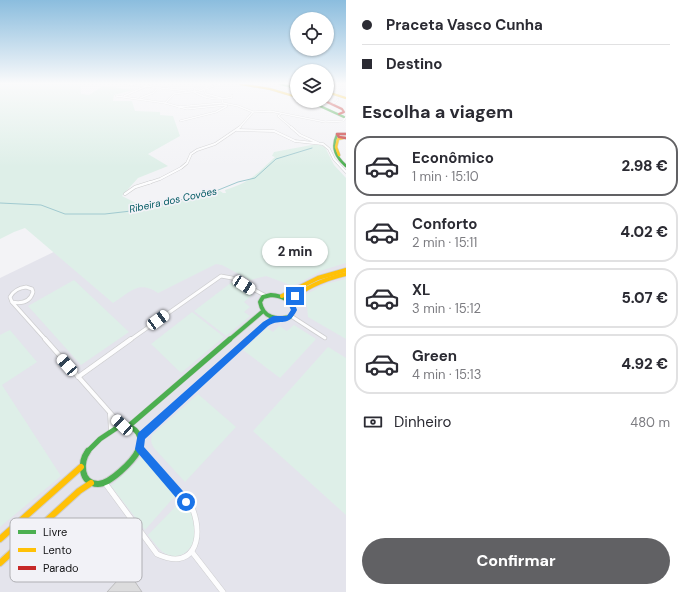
<!DOCTYPE html>
<html lang="pt">
<head>
<meta charset="utf-8">
<style>
  :root { --surface:#fff; --page:#f7f7f7; --text:#2b2b33; --muted:#7c7c81; --line:#e1e1e2; --accent:#616164 }
  body { margin:0; font-family:"DM Sans",sans-serif; background:var(--page); color:var(--text); height:100vh; display:flex; flex-direction:column; font-size:15px; white-space:nowrap }
  * { box-sizing:border-box; margin:0 }
  p { font-size:13px; color:var(--muted) }
  .icon { flex:none; width:22px; height:22px; fill:none; stroke:currentColor; stroke-width:2; stroke-linecap:round; stroke-linejoin:round }
  .map { position:relative; flex:1; overflow:hidden }
  .side { display:flex; flex-direction:column; background:var(--surface); width:340px }
  .side>* { flex:none }
  .guide { display:grid; align-content:center; height:88px; padding:0 16px; background:var(--surface) }
  .fabs { position:absolute; left:290px; top:12px; display:grid; gap:8px }
  .fabs a { display:grid; place-items:center; width:44px; height:44px; border-radius:50%; background:var(--surface); box-shadow:0 1px 3px #0004; font-size:20px }
  .end { position:absolute; width:18px; height:18px; margin:-9px; border:5px solid #1a73e8; background:#fff; box-shadow:0 0 0 2px #fff }
  .from { border-radius:50% }
  .bubble { position:absolute; height:28px; border-radius:14px; background:var(--surface); box-shadow:0 1px 3px #0004; font-size:13px; font-weight:800; line-height:28px; text-align:center }
  .car { position:absolute; width:12px; height:24px; margin:-12px -6px; border-radius:5px; box-shadow:0 0 3px 1px #0007; background:linear-gradient(#fff 24%,#345 0 40%,#fff 0 76%,#345 0 86%,#fff 0) }
  .guide b { display:flex; align-items:center; gap:14px; height:38px; font-size:15px }
  .guide b+b { border-top:1px solid var(--line) }
  .guide i { width:10px; height:10px; background:var(--text) }
  ul { padding:0; list-style:none }
  li { display:flex; align-items:center; gap:12px; height:60px; margin:0 8px 6px; padding:0 8px; border:2px solid var(--line); border-radius:16px }
  li div { flex:1 }
  li b { display:block; font-size:15px }
  li em { font-style:normal; font-weight:800 }
  li.selected { border-color:var(--accent) }
  li>.icon { width:36px; height:36px; stroke-width:1.5 }
  h2 { padding:0 16px; font-size:18px; line-height:48px }
  .pay { display:flex; align-items:center; gap:10px; height:44px; padding:0 16px; font-size:15px }
  .pay p { margin-inline-start:auto }
  .cta { display:flex; gap:8px; margin-top:auto; padding:8px 16px }
  .cta a { flex:1; height:46px; border-radius:24px; background:var(--accent); color:#fff; font-size:16px; font-weight:800; line-height:46px; text-align:center }
  main { display:flex; flex:1; min-height:0 }
  .map>svg:first-child { display:block }
  .built { fill:#e4e4ec }
  .green { fill:#deefe8 }
  .lines { fill:none; stroke-linecap:round; stroke-linejoin:round }
  .stream { stroke:#a1cad0; stroke-width:1 }
  .building { fill:#dcdcdd; stroke:#bbbbbc }
  .street-far5-casing { stroke:#ceced0; stroke-width:2 }
  .street-far4-casing { stroke:#ceced0; stroke-width:3 }
  .street-far3-casing { stroke:#ceced0; stroke-width:3.5 }
  .street-far2-casing { stroke:#ceced0; stroke-width:4.5 }
  .street-far1-casing { stroke:#ceced0; stroke-width:5.5 }
  .street-casing { stroke:#ceced0; stroke-width:6 }
  .fast-far4-casing { stroke:#ceced0; stroke-width:2.5 }
  .fast-far3-casing { stroke:#ceced0; stroke-width:3.5 }
  .fast-far2-casing { stroke:#ceced0; stroke-width:5.5 }
  .fast-far1-casing { stroke:#ceced0; stroke-width:6 }
  .fast-casing { stroke:#ceced0; stroke-width:8 }
  .slow-far4-casing { stroke:#ceced0; stroke-width:2.5 }
  .slow-far3-casing { stroke:#ceced0; stroke-width:3.5 }
  .slow-far2-casing { stroke:#ceced0; stroke-width:5.5 }
  .slow-far1-casing { stroke:#ceced0; stroke-width:6 }
  .slow-casing { stroke:#ceced0; stroke-width:8 }
  .jam-far1-casing { stroke:#ceced0; stroke-width:2.5 }
  .jam-casing { stroke:#ceced0; stroke-width:3.5 }
  .street-far5 { stroke:#fdfdfe; stroke-width:1.5 }
  .street-far4 { stroke:#fdfdfe; stroke-width:2 }
  .street-far3 { stroke:#fdfdfe; stroke-width:2.5 }
  .street-far2 { stroke:#fdfdfe; stroke-width:3 }
  .street-far1 { stroke:#fdfdfe; stroke-width:4 }
  .street { stroke:#fdfdfe; stroke-width:5 }
  .fast-far4 { stroke:#4caf50; stroke-width:2 }
  .fast-far3 { stroke:#4caf50; stroke-width:2.5 }
  .fast-far2 { stroke:#4caf50; stroke-width:4 }
  .fast-far1 { stroke:#4caf50; stroke-width:5 }
  .fast { stroke:#4caf50; stroke-width:6 }
  .slow-far4 { stroke:#ffc107; stroke-width:2 }
  .slow-far3 { stroke:#ffc107; stroke-width:2.5 }
  .slow-far2 { stroke:#ffc107; stroke-width:4 }
  .slow-far1 { stroke:#ffc107; stroke-width:5 }
  .slow { stroke:#ffc107; stroke-width:6 }
  .jam-far1 { stroke:#c62828; stroke-width:2 }
  .jam { stroke:#c62828; stroke-width:2.5 }
  .route { fill:#1a73e8 }
  .labels { text-anchor:middle; dominant-baseline:central; stroke-width:3.5; stroke-linejoin:round; paint-order:stroke }
  .far-water-label { font-size:10px; font-style:italic; fill:#005962; stroke:#f2f2f7 }
  .key { fill:#f2f2f7; stroke:#afafb3; stroke-width:1 }
  .key-label { font-size:11px; fill:#131315 }
</style>
</head>
<body>
<main>
<div class="map">
<svg width="346" height="592" viewBox="0 0 346 592">
  <rect width="100%" height="100%" fill="#f3f3f6"/>
  <polygon class="built" points="161,200 263,259 346,234 346,592 0,592 0,278"/>
  <g class="green">
    <path d="M0,84H80L81,94L89,95L103,86L133,90L114,95L113,101H132L135,111L160,112V115L173,116L180,136L148,154L168,166L138,178L122,196L148,209L220,191L223,193H226L225,190C250,182 256,175 275,157L272,156L274,152L317,144L325,147L334,165L346,178V263L323,270L293,286L266,276L250,280L222,265L216,264L158,293C138,280 131,292 113,303L25,228L14,232L0,239Z"/>
    <polygon points="346,279 346,339 308,317 307,306 301,297 326,284"/>
    <polygon points="74,280 129,332 81,365 28,306"/>
    <polygon points="232,282 252,295 244,302 250,307 244,312 250,316 226,336 194,311"/>
    <polygon points="192,312 224,337 181,373 151,344"/>
    <polygon points="294,325 316,339 280,378 243,350 267,328 273,332 279,326 287,331"/>
    <polygon points="10,330 37,362 2,385 61,476 0,527 0,335"/>
    <polygon points="328,347 346,358 346,515 253,431"/>
    <path d="M198,394L236,427L185,482L154,448C151,443 150,440 153,434Z"/>
    <polygon points="142,457 175,496 145,530 111,486"/>
    <path d="M181,501C185,506 191,512 194,518C201,535 189,562 168,555C159,551 154,542 148,535Z"/>
  </g>
  <g class="lines">
    <polyline class="stream" points="0,203 41,205 65,214 105,214 131,211 211,193 238,182 255,178 276,159 312,148"/>
  </g>
  <polygon class="building" points="127,570 142,592 107,592"/>
  <g class="lines">
    <g class="street-far5-casing">
      <g id="street-far5">
        <polyline points="127,84 187,91"/>
        <path d="M209,84L205,88H195L194,92C207,99 218,101 232,97V95"/>
        <polyline points="220,84 199,91 174,94 165,103 187,109 226,105"/>
        <polyline points="204,90 206,94 221,98 219,98"/>
        <polyline points="116,96 165,103"/>
        <polyline points="124,96 147,86"/>
        <polyline points="140,98 153,93 159,87"/>
        <polyline points="222,100 223,103 238,106 253,112 270,111 325,122 343,121 346,117"/>
        <polyline points="331,104 336,102 338,99"/>
        <polyline points="178,107 222,103"/>
        <polyline points="281,114 278,116 292,128"/>
        <polyline points="180,121 216,112 227,106"/>
        <polyline points="239,128 253,112"/>
      </g>
    </g>
    <g class="street-far4-casing">
      <g id="street-far4">
        <polyline points="291,127 300,135 318,143"/>
        <polyline points="237,130 274,131 295,141 323,144 329,149 334,159 346,172"/>
        <polyline points="148,183 160,179 181,168 187,163 191,154 197,150 215,144 240,127"/>
      </g>
    </g>
    <g class="street-far3-casing">
      <polyline id="street-far3" points="125,194 135,187 151,182"/>
    </g>
    <g class="street-far2-casing">
      <g id="street-far2">
        <path d="M26,287L32,289L33,292C30,302 22,304 12,302L10,297C14,290 19,288 26,287Z"/>
        <polyline points="12,302 46,340"/>
        <polyline points="291,316 325,338"/>
        <polyline points="130,340 221,276 232,278 266,296"/>
      </g>
    </g>
    <g class="street-far1-casing">
      <g id="street-far1">
        <polyline points="45,339 121,425"/>
        <polyline points="78,377 131,339"/>
        <polyline points="110,414 111,430"/>
        <polyline points="140,449 142,452"/>
      </g>
    </g>
    <g class="street-casing">
      <g id="street">
        <path d="M105,483L157,554C193,571 204,540 193,510L141,451"/>
        <polyline points="192,552 223,592"/>
      </g>
    </g>
    <g class="fast-far4-casing">
      <g id="fast-far4">
        <polyline points="280,84 297,88"/>
        <polyline points="290,87 297,91"/>
        <polyline points="309,101 344,117"/>
      </g>
    </g>
    <g class="fast-far3-casing">
      <path id="fast-far3" d="M337,135C331,148 336,157 346,166"/>
    </g>
    <g class="fast-far2-casing">
      <g id="fast-far2">
        <path d="M271,295C282,296 290,299 294,310L290,317C276,320 263,318 260,302L263,297Z"/>
        <polyline points="229,340 262,312"/>
      </g>
    </g>
    <g class="fast-far1-casing">
      <g id="fast-far1">
        <polyline points="130,425 230,339"/>
        <path d="M87,452L100,439L121,425C137,426 145,437 137,452"/>
      </g>
    </g>
    <g class="fast-casing">
      <path id="fast" d="M88,451C80,462 80,484 98,484C110,484 133,461 138,451"/>
    </g>
    <g class="slow-far4-casing">
      <g id="slow-far4">
        <polyline points="240,84 270,89 297,97"/>
        <polyline points="327,92 346,98"/>
      </g>
    </g>
    <g class="slow-far3-casing">
      <polyline id="slow-far3" points="339,155 336,147 338,139 343,138"/>
    </g>
    <g class="slow-far2-casing">
      <g id="slow-far2">
        <polyline points="282,296 318,278 346,270"/>
        <path d="M290,301C306,286 325,279 346,274"/>
        <polyline points="247,340 265,324 273,319"/>
      </g>
    </g>
    <g class="slow-far1-casing">
      <polyline id="slow-far1" points="141,437 248,339"/>
    </g>
    <g class="slow-casing">
      <g id="slow">
        <polyline points="0,539 81,467"/>
        <polyline points="0,563 79,491 91,483"/>
      </g>
    </g>
    <g class="jam-far1-casing">
      <polyline id="jam-far1" points="325,101 342,109 344,112 339,114"/>
    </g>
    <g class="jam-casing">
      <polyline id="jam" points="346,134 337,134 339,137 346,138"/>
    </g>
    <use href="#street-far5" class="street-far5"/>
    <use href="#street-far4" class="street-far4"/>
    <use href="#street-far3" class="street-far3"/>
    <use href="#street-far2" class="street-far2"/>
    <use href="#street-far1" class="street-far1"/>
    <use href="#street" class="street"/>
    <use href="#fast-far4" class="fast-far4"/>
    <use href="#fast-far3" class="fast-far3"/>
    <use href="#fast-far2" class="fast-far2"/>
    <use href="#fast-far1" class="fast-far1"/>
    <use href="#fast" class="fast"/>
    <use href="#slow-far4" class="slow-far4"/>
    <use href="#slow-far3" class="slow-far3"/>
    <use href="#slow-far2" class="slow-far2"/>
    <use href="#slow-far1" class="slow-far1"/>
    <use href="#slow" class="slow"/>
    <use href="#jam-far1" class="jam-far1"/>
    <use href="#jam" class="jam"/>
  </g>
  <linearGradient id="sky" x2="0" y2="1"><stop stop-color="#8bbdde"/><stop offset="0.5" stop-color="#fafafb"/><stop offset="1" stop-color="#fafafb" stop-opacity="0"/></linearGradient>
  <rect width="346" height="167" fill="url(#sky)"/>
  <path class="route" d="M295,293L298,296L294,302L297,310C287,329 282,317 268,326L145,439L144,447L190,499L191,502L190,506L186,507L183,506L137,452L135,449L138,433L263,322L273,316H287L291,310L287,301Z"/>
  <g class="labels">
    <g class="far-water-label">
      <text transform="translate(173 200) rotate(-12)">Ribeira dos Covões</text>
    </g>
  </g>
  <rect x="10" y="518" width="132" height="64" rx="6" class="key"/>
  <rect x="18" y="530" width="18" height="4" fill="#4caf50"/>
  <rect x="18" y="548" width="18" height="4" fill="#ffc107"/>
  <rect x="18" y="566" width="18" height="4" fill="#c62828"/>
  <g class="key-label">
    <text x="43" y="536">Livre</text>
    <text x="43" y="554">Lento</text>
    <text x="43" y="572">Parado</text>
  </g>
</svg>
<div class="fabs">
<a><svg class="icon" aria-label="locate" viewBox="0 0 24 24"><circle cx="12" cy="12" r="6"/><path d="M12 2v4M12 18v4M2 12h4M18 12h4"/></svg></a>
<a><svg class="icon" aria-label="layers" viewBox="0 0 24 24"><path d="M12 4l9 5-9 5-9-5zM3 14l9 5 9-5"/></svg></a>
</div>
<i class="end from" style="left:186px;top:502px"></i>
<i class="end" style="left:295px;top:296px"></i>
<div class="bubble" style="left:262px;top:238px;width:66px">2 min</div>
<i class="car" style="left:244px;top:285px;rotate:123deg"></i>
<i class="car" style="left:158px;top:320px;rotate:54deg"></i>
<i class="car" style="left:67px;top:365px;rotate:319deg"></i>
<i class="car" style="left:122px;top:425px;rotate:313deg"></i>
</div>
<section class="side">
<div class="guide">
<b><i class="from"></i>Praceta Vasco Cunha</b>
<b><i></i>Destino</b>
</div>
<h2>Escolha a viagem</h2>
<ul>
<li class="selected"><svg class="icon" aria-label="car" viewBox="0 0 24 24"><path d="M5 17H2v-5l4-1 3-4h7l3 4 3 1v5h-3M9 17h6M6 11h13"/><circle cx="7" cy="17" r="2"/><circle cx="17" cy="17" r="2"/></svg><div><b>Econômico</b><p>1 min · 15:10</p></div><em>2.98 €</em></li>
<li><svg class="icon" aria-label="car" viewBox="0 0 24 24"><path d="M5 17H2v-5l4-1 3-4h7l3 4 3 1v5h-3M9 17h6M6 11h13"/><circle cx="7" cy="17" r="2"/><circle cx="17" cy="17" r="2"/></svg><div><b>Conforto</b><p>2 min · 15:11</p></div><em>4.02 €</em></li>
<li><svg class="icon" aria-label="car" viewBox="0 0 24 24"><path d="M5 17H2v-5l4-1 3-4h7l3 4 3 1v5h-3M9 17h6M6 11h13"/><circle cx="7" cy="17" r="2"/><circle cx="17" cy="17" r="2"/></svg><div><b>XL</b><p>3 min · 15:12</p></div><em>5.07 €</em></li>
<li><svg class="icon" aria-label="car" viewBox="0 0 24 24"><path d="M5 17H2v-5l4-1 3-4h7l3 4 3 1v5h-3M9 17h6M6 11h13"/><circle cx="7" cy="17" r="2"/><circle cx="17" cy="17" r="2"/></svg><div><b>Green</b><p>4 min · 15:13</p></div><em>4.92 €</em></li>
</ul>
<div class="pay"><svg class="icon" aria-label="cash" viewBox="0 0 24 24"><path d="M3 7h18v10H3z"/><circle cx="12" cy="12" r="2"/></svg>Dinheiro<p>480 m</p></div>
<div class="cta"><a>Confirmar</a></div>
</section>
</main>
</body>
</html>
